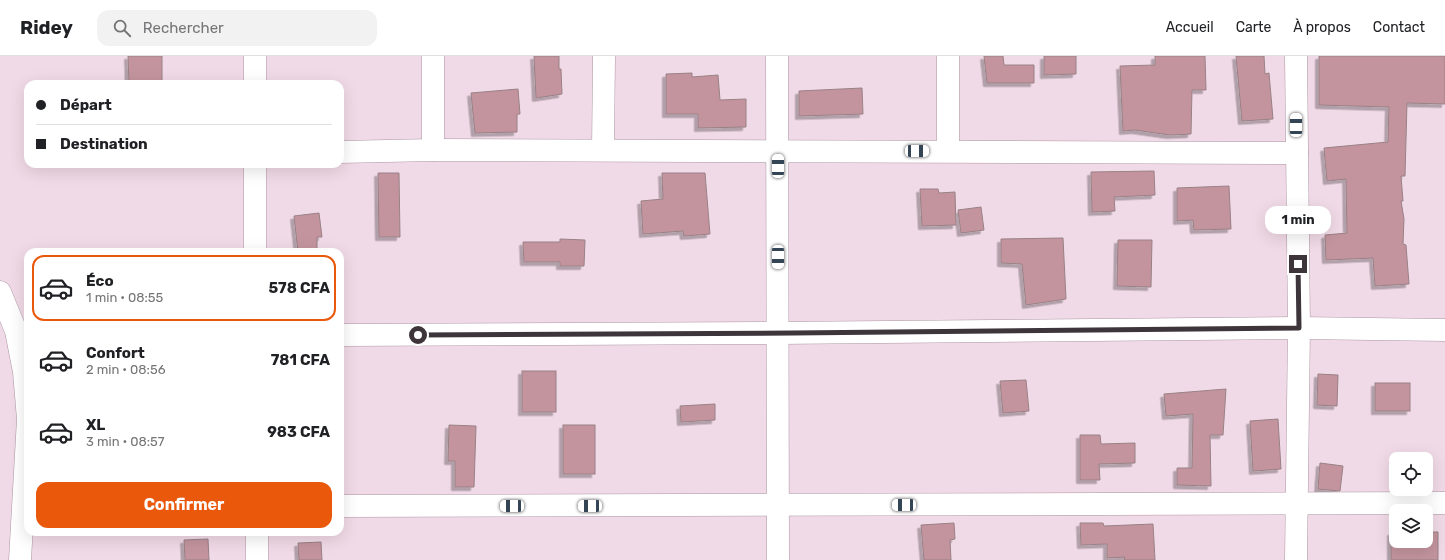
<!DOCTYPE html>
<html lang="fr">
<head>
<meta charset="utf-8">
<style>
  :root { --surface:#fff; --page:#f2f2f2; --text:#202124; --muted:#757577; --line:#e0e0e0; --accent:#ea580c }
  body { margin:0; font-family:Rubik,sans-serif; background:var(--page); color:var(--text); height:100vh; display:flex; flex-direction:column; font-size:15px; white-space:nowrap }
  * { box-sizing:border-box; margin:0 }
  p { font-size:13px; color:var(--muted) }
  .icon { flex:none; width:22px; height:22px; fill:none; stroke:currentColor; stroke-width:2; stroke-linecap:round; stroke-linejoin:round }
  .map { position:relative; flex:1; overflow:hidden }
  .details { position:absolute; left:24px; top:192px; width:320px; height:288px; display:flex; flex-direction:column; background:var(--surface); border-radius:12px; box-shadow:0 4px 16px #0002 }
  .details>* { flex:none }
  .hud { position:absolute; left:24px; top:24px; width:320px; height:88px; border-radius:12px; box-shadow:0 4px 16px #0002; display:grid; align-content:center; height:88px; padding:0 12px; background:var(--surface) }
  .fabs { position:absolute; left:1389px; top:396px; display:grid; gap:8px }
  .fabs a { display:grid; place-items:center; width:44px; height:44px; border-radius:8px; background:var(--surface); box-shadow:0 4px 16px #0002; font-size:20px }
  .end { position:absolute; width:18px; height:18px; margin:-9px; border:5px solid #3e353a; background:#fff; box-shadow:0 0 0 2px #fff }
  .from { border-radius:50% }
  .bubble { position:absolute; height:28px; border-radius:12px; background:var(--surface); box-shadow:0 4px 16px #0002; font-size:13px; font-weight:700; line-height:28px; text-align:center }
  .car { position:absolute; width:12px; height:24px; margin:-12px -6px; border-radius:5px; box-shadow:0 0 3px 1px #0007; background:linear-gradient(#fff 24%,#345 0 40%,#fff 0 76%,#345 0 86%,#fff 0) }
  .hud b { display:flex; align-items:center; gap:14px; height:38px; font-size:15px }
  .hud b+b { border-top:1px solid var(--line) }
  .hud i { width:10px; height:10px; background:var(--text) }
  ul { padding:7px 0 0; list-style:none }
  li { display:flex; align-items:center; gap:12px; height:66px; margin:0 8px 6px; padding:0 4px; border:2px solid transparent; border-radius:12px }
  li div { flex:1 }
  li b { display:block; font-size:15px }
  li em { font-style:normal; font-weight:700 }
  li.selected { border-color:var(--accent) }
  li>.icon { width:36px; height:36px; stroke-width:1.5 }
  .primary-button { display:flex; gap:8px; margin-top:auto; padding:8px 12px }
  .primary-button a { flex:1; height:46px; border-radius:12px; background:var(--accent); color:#fff; font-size:16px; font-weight:700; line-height:46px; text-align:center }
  header { display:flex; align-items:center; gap:24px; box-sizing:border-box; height:56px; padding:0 20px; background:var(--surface); border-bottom:1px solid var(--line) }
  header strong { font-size:19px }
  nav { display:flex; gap:22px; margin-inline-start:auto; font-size:14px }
  .search { width:280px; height:36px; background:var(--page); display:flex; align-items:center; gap:10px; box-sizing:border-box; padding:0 14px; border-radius:12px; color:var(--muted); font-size:15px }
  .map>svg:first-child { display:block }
  .building { fill:#c3949e; stroke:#998186; filter:url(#shadow) }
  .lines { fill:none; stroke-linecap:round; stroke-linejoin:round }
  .minor-casing { stroke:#ab96a2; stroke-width:23 }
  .minor { stroke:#fff; stroke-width:22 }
  .route { stroke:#3e353a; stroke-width:5 }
</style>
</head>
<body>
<header>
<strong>Ridey</strong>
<div class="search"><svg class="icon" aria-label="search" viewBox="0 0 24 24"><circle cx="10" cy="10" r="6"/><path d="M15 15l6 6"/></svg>Rechercher</div>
<nav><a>Accueil</a><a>Carte</a><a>À propos</a><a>Contact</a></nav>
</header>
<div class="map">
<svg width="1445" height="504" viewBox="0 0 1445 504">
  <defs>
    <filter id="shadow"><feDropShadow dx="-3.5" dy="3.5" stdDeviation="0" flood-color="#0004"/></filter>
  </defs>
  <rect width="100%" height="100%" fill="#f1dae7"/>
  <g class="building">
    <polygon points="128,0 162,0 162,28 129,28"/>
    <polygon points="534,0 559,0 559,13 561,13 562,38 536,42"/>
    <polygon points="984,0 1003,0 1004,9 1034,9 1034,27 987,27"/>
    <polygon points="1044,0 1076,0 1076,18 1044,19"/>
    <polygon points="1155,0 1205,0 1206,34 1192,34 1191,78 1170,79 1135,74 1123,75 1120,10 1155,9"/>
    <polygon points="1236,0 1264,0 1265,18 1269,17 1273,63 1242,65"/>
    <polygon points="1319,0 1445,0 1445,48 1407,47 1405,120 1401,120 1403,145 1401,145 1404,163 1403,188 1406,189 1409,228 1375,230 1373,202 1326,204 1325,179 1347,177 1346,123 1327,125 1324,92 1388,86 1389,51 1319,49"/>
    <polygon points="692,17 692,21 718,19 720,44 746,43 746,71 698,72 698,58 666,58 666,18"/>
    <polygon points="862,32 863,58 799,60 799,35"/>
    <polygon points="518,33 520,58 517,58 517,76 475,77 471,37"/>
    <polygon points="1154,115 1155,139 1114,141 1115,155 1092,156 1091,116"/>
    <polygon points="378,117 399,117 400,181 379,181"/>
    <polygon points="662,117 705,117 710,178 684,180 683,175 643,178 641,145 663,143"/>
    <polygon points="1229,130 1231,173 1194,174 1193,164 1177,165 1177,132"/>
    <polygon points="920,133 938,133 939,137 955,136 956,169 922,170"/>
    <polygon points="981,151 984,174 961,177 958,154"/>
    <polygon points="319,157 322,181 317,181 317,196 298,196 294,160"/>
    <polygon points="1063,182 1066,243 1026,249 1022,208 1001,207 1001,183"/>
    <polygon points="560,183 585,184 584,210 560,210 560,206 524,206 523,186 560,186"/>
    <polygon points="1118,184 1152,184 1151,231 1117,230"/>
    <rect x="522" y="315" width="34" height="41"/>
    <polygon points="1318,318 1338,319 1337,350 1317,349"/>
    <polygon points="1026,324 1029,355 1003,357 1000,325"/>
    <rect x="1375" y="327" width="35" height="28"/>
    <polygon points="1226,333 1223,379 1210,379 1211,430 1177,429 1177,412 1192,412 1193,358 1166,360 1164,338"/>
    <polygon points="715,348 715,364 681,366 680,350"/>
    <polygon points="1278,363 1281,413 1253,415 1250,365"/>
    <polygon points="449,369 476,370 474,431 455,431 455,405 448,405"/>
    <rect x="563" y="369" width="32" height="49"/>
    <polygon points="1080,379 1100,379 1101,388 1135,387 1135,407 1099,408 1100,424 1080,424"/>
    <polygon points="1320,407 1343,410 1340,435 1318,433"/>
    <polygon points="954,467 955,483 950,484 951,504 924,504 921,469"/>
    <polygon points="1080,467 1103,467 1104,470 1153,468 1155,504 1124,504 1125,501 1107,502 1107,488 1081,489"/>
    <polygon points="1391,476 1396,476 1396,485 1426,485 1426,476 1438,476 1438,504 1391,504"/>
    <polygon points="208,483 209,504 185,504 184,484"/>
    <polygon points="321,486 322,504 299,504 298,487"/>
  </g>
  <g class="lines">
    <g class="minor-casing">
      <g id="minor">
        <polyline points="255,0 255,28"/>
        <polyline points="433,0 433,94"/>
        <polyline points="777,0 778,504"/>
        <polyline points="603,94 604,0"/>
        <polyline points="948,95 948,0"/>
        <polyline points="340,96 433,94 1297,97"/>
        <polyline points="255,108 255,196"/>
        <polyline points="0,236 16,275 24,316 28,363 20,504"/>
        <polyline points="340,279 778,277 1299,272 1445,274"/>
        <polyline points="340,450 1445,447"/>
        <polyline points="257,476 257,504"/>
        <polyline points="1296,504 1299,272 1296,0"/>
      </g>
    </g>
    <use href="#minor" class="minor"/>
  </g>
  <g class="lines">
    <polyline class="route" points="418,279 793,277 1299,272 1298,208"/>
  </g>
</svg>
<div class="fabs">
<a><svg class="icon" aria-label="locate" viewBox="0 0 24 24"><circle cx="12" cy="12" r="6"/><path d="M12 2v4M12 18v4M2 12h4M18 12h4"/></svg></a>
<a><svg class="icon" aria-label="layers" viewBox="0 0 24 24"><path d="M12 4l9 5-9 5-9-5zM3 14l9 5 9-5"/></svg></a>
</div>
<i class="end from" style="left:418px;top:279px"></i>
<i class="end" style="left:1298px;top:208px"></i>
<div class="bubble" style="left:1265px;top:150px;width:66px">1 min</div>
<i class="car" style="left:1296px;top:69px;rotate:0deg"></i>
<i class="car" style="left:917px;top:95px;rotate:90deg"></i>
<i class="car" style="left:778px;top:110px;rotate:0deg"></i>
<i class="car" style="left:778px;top:201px;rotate:180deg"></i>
<i class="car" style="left:904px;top:449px;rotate:270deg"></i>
<i class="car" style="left:512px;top:450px;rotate:270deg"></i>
<i class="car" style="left:590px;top:450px;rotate:270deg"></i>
<div class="hud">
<b><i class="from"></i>Départ</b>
<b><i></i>Destination</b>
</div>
<section class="details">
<ul>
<li class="selected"><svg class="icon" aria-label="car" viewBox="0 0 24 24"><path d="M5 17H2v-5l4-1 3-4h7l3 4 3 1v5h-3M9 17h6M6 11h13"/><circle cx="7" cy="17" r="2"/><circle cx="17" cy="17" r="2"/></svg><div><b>Éco</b><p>1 min · 08:55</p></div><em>578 CFA</em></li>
<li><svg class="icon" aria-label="car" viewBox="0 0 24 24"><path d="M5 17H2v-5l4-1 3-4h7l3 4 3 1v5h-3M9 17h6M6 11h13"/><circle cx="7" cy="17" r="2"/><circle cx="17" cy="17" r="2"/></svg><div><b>Confort</b><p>2 min · 08:56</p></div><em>781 CFA</em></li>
<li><svg class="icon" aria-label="car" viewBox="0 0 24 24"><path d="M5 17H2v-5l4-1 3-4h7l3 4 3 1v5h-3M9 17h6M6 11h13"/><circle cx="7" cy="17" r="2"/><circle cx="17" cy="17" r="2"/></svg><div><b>XL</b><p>3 min · 08:57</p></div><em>983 CFA</em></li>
</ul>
<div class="primary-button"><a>Confirmer</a></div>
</section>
</div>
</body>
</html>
